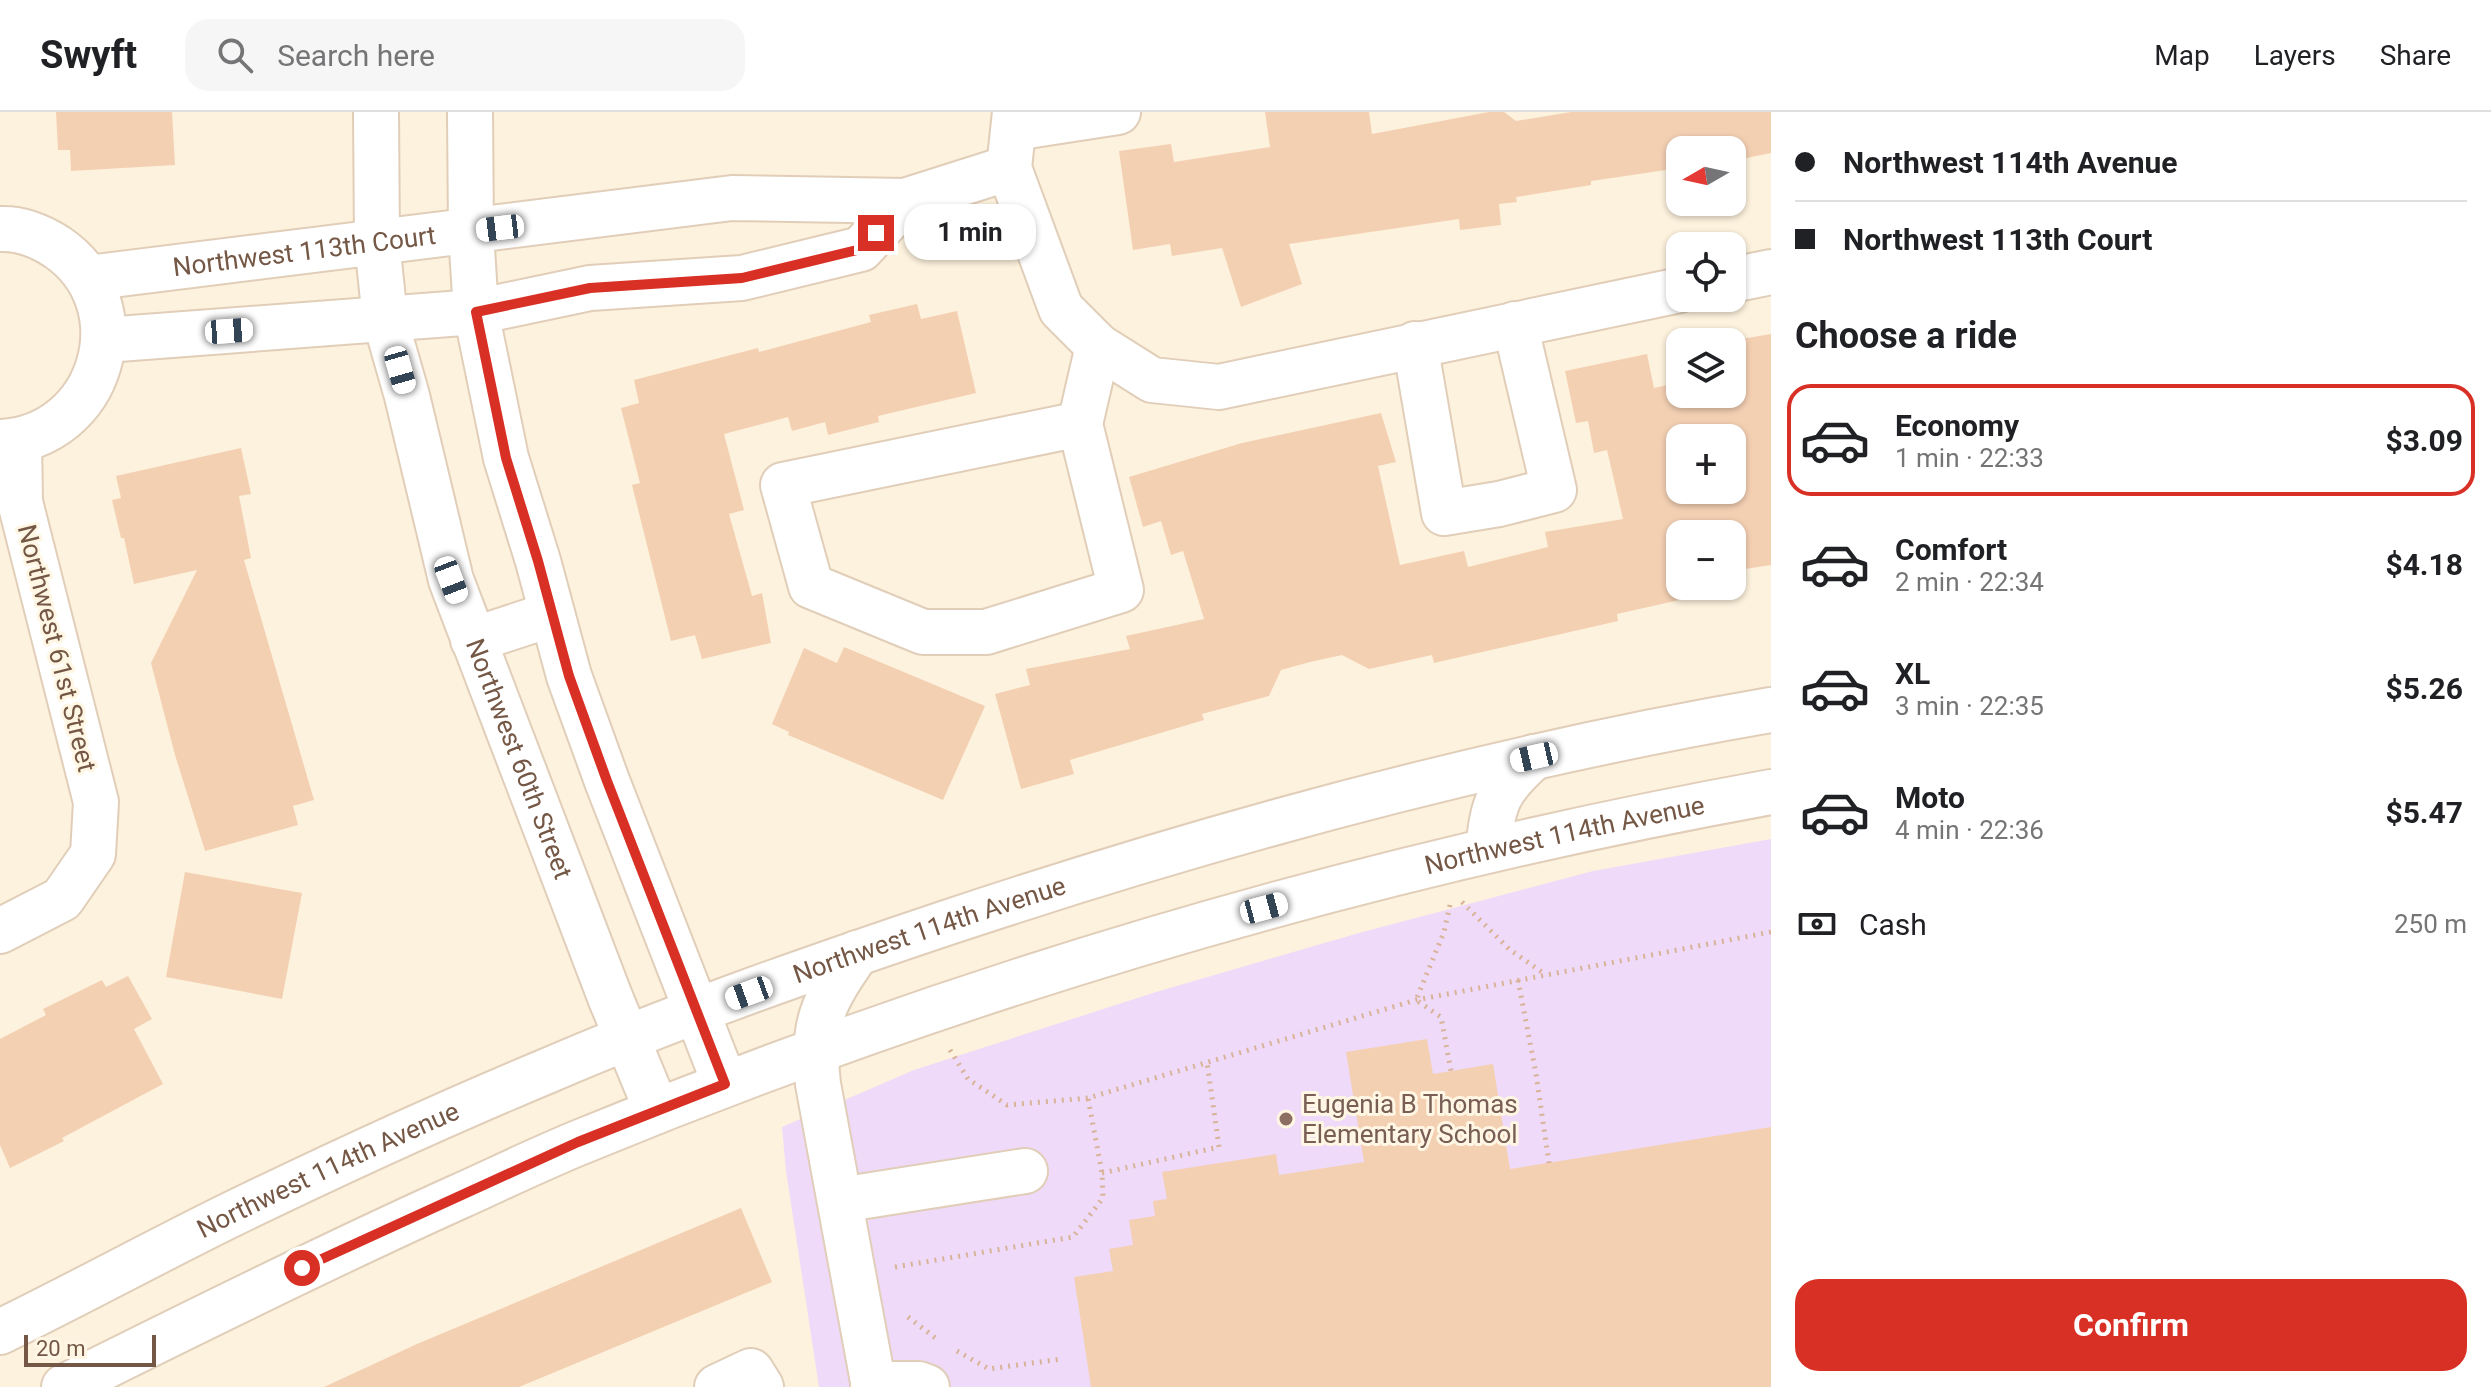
<!DOCTYPE html>
<html lang="en">
<head>
<meta charset="utf-8">
<style>
  :root { --surface:#fff; --page:#f6f6f6; --text:#202124; --muted:#757577; --line:#e0e0e0; --accent:#d93025 }
  body { margin:0; font-family:Roboto,sans-serif; background:var(--page); color:var(--text); height:100vh; display:flex; flex-direction:column; font-size:30px; white-space:nowrap }
  * { box-sizing:border-box; margin:0 }
  p { font-size:26px; color:var(--muted) }
  .icon { flex:none; width:44px; height:44px; fill:none; stroke:currentColor; stroke-width:2; stroke-linecap:round; stroke-linejoin:round }
  .map { position:relative; flex:1; overflow:hidden }
  .sheet { display:flex; flex-direction:column; background:var(--surface); width:720px }
  .sheet>* { flex:none }
  .guide { display:grid; align-content:center; height:176px; padding:0 24px; background:var(--surface) }
  .needle { width:52px; rotate:261deg }
  .buttons { position:absolute; left:1666px; top:24px; display:grid; gap:16px }
  .buttons a { display:grid; place-items:center; width:80px; height:80px; border-radius:16px; background:var(--surface); box-shadow:0 2px 6px #0004; font-size:40px }
  .scale { position:absolute; left:24px; bottom:20px; width:132px; box-sizing:border-box; padding-left:8px; border:4px solid #745745; border-top:0; font-size:22px; line-height:28px; white-space:nowrap; color:#745745; -webkit-text-stroke:6px #fff6e4; paint-order:stroke }
  .end { position:absolute; width:36px; height:36px; margin:-18px; border:10px solid #d93025; background:#fff; box-shadow:0 0 0 4px #fff }
  .from { border-radius:50% }
  .bubble { position:absolute; height:56px; border-radius:24px; background:var(--surface); box-shadow:0 2px 6px #0004; font-size:26px; font-weight:700; line-height:56px; text-align:center }
  .car { position:absolute; width:24px; height:48px; margin:-24px -12px; border-radius:10px; box-shadow:0 0 6px 2px #0007; background:linear-gradient(#fff 24%,#345 0 40%,#fff 0 76%,#345 0 86%,#fff 0) }
  .guide b { display:flex; align-items:center; gap:28px; height:76px; font-size:30px }
  .guide b+b { border-top:2px solid var(--line) }
  .guide i { width:20px; height:20px; background:var(--text) }
  ul { padding:0; list-style:none }
  li { display:flex; align-items:center; gap:24px; height:112px; margin:0 16px 12px; padding:0 8px; border:4px solid transparent; border-radius:24px }
  li div { flex:1 }
  li b { display:block; font-size:30px }
  li em { font-style:normal; font-weight:700 }
  li.selected { border-color:var(--accent) }
  li>.icon { width:72px; height:72px; stroke-width:1.5 }
  h2 { padding:0 24px; font-size:36px; line-height:96px }
  .pay { display:flex; align-items:center; gap:20px; height:88px; padding:0 24px; font-size:30px }
  .pay p { margin-inline-start:auto }
  .cta { display:flex; gap:16px; margin-top:auto; padding:16px 24px }
  .cta a { flex:1; height:92px; border-radius:24px; background:var(--accent); color:#fff; font-size:32px; font-weight:700; line-height:92px; text-align:center }
  header { display:flex; align-items:center; gap:48px; box-sizing:border-box; height:112px; padding:0 40px; background:var(--surface); border-bottom:2px solid var(--line) }
  header strong { font-size:38px }
  nav { display:flex; gap:44px; margin-inline-start:auto; font-size:28px }
  .search { width:560px; height:72px; background:var(--page); display:flex; align-items:center; gap:20px; box-sizing:border-box; padding:0 28px; border-radius:24px; color:var(--muted); font-size:30px }
  main { display:flex; flex:1; min-height:0 }
  .map>svg:first-child { display:block }
  .education { fill:#efdaf9 }
  .building { fill:#f4d0b3; fill-rule:evenodd }
  .lines { fill:none; stroke-linecap:round; stroke-linejoin:round }
  .minor-casing { stroke:#e1ceb9; stroke-width:48 }
  .path { stroke:#d8b397; stroke-width:5; stroke-dasharray:2 6; stroke-linecap:butt }
  .minor { stroke:#fff; stroke-width:44 }
  .route { stroke:#d93025; stroke-width:10 }
  .education-dot { fill:#8d6e63; stroke:#fff6e4; stroke-width:3 }
  .labels { text-anchor:middle; dominant-baseline:central; stroke-width:6; stroke-linejoin:round; paint-order:stroke }
  .street-label { font-size:26px; fill:#745745; stroke:#fff6e4 }
  .education-label { font-size:26px; fill:#785e54; stroke:#fff6e4; text-anchor:start }
</style>
</head>
<body>
<header>
<strong>Swyft</strong>
<div class="search"><svg class="icon" aria-label="search" viewBox="0 0 24 24"><circle cx="10" cy="10" r="6"/><path d="M15 15l6 6"/></svg>Search here</div>
<nav><a>Map</a><a>Layers</a><a>Share</a></nav>
</header>
<main>
<div class="map">
<svg width="1771" height="1275" viewBox="0 0 1771 1275">
  <rect width="100%" height="100%" fill="#fdf2dd"/>
  <polygon class="education" points="1771,727 1771,1275 819,1275 786,1059 782,1015 914,958 1156,880 1359,821 1593,759"/>
  <g class="building">
    <polygon points="56,0 172,0 175,53 71,59 70,38 58,38"/>
    <polygon points="1265,0 1369,0 1372,22 1489,0 1504,0 1516,9 1571,0 1771,0 1771,41 1732,49 1732,38 1680,38 1680,56 1591,69 1591,73 1516,85 1517,90 1499,92 1501,113 1460,118 1459,107 1289,132 1302,172 1241,195 1222,136 1172,144 1170,132 1133,138 1119,39 1171,32 1174,50 1270,35"/>
    <polygon points="917,192 921,207 957,199 976,281 878,304 879,310 828,323 825,310 792,319 788,305 724,322 744,398 729,402 752,484 762,481 771,531 702,547 695,523 671,529 632,373 640,371 621,296 639,291 634,268 758,236 759,240 871,210 869,203"/>
    <path d="M1771,222V453L1732,459V422H1680V474H1714L1715,480L1617,502L1618,509L1434,551L1432,543L1369,557L1342,543L1310,550L1281,558L1269,584L1202,602L1204,608L1070,648L1074,662L1021,677L995,582L1030,573L1026,557L1130,537L1126,524L1204,507L1183,439L1171,443L1161,409L1143,415L1129,365L1242,331L1381,301L1396,350L1378,354L1400,453L1464,439L1468,455L1548,435L1545,420L1623,407L1607,338L1594,341L1588,309L1576,311L1565,259L1647,242L1654,276L1680,270V282H1732V258H1734L1730,229ZM1680,326H1732V378H1680Z"/>
    <polygon points="241,336 251,382 239,384 251,446 244,448 314,688 293,694 298,713 205,739 175,643 151,551 197,458 134,472 124,426 121,426 112,388 121,386 116,364"/>
    <polygon points="844,535 985,594 943,688 788,623 789,620 772,612 804,536 837,551"/>
    <polygon points="185,760 302,781 282,887 166,865"/>
    <polygon points="128,864 152,907 134,917 163,972 62,1026 64,1029 10,1056 0,1033 0,927 46,903 43,897 102,868 106,875"/>
    <polygon points="1427,927 1433,962 1493,952 1510,1057 1771,1015 1771,1275 1091,1275 1074,1165 1113,1159 1109,1137 1133,1133 1129,1108 1155,1104 1153,1089 1167,1087 1162,1060 1276,1042 1279,1063 1364,1050 1346,940"/>
    <polygon points="741,1096 772,1170 519,1275 324,1275 417,1232"/>
  </g>
  <g class="lines">
    <g class="minor-casing">
      <g id="minor">
        <path id="s1" d="M376,0L377,130L385,207L407,284L451,468L610,885L657,999"/>
        <polyline points="470,0 471,120 476,200 506,346 538,449 569,564 607,669 725,972"/>
        <polyline points="1015,0 1009,56 1061,197 1098,234 1152,268 1219,275 1680,178"/>
        <polyline points="1014,16 1118,0"/>
        <path d="M0,117C21,116 40,124 57,135C142,193 102,326 0,330"/>
        <path id="s2" d="M88,166L732,86L905,89L1009,56"/>
        <polyline points="1732,168 1771,160"/>
        <polyline points="105,228 476,200 590,176 742,166 861,137 905,89"/>
        <polyline points="1415,232 1444,401 1499,392 1554,378 1515,212"/>
        <polygon points="1080,312 1121,478 986,520 923,520 811,474 783,373"/>
        <polyline points="1080,312 1098,234"/>
        <polyline points="473,528 552,502"/>
        <path d="M1488,738C1493,690 1498,677 1534,645"/>
        <polyline points="0,819 62,787 93,742 96,690 20,390 19,329"/>
        <path d="M857,841C823,890 811,912 818,972L874,1275"/>
        <polyline points="840,1088 1025,1059"/>
        <path id="s3" d="M0,1220C76,1183 151,1142 228,1104C333,1053 439,1004 547,959C677,903 812,856 946,811C1216,721 1491,646 1771,598"/>
        <polyline points="873,1272 919,1272 927,1275"/>
        <path id="s4" d="M64,1275C194,1210 325,1145 458,1085C500,1066 541,1046 583,1029C965,872 1364,754 1771,680"/>
        <polyline points="717,1275 751,1259 761,1275"/>
      </g>
    </g>
    <g class="path">
      <polyline points="1462,790 1509,837 1546,863"/>
      <polyline points="1450,793 1444,820 1416,888 1441,905 1451,959"/>
      <polyline points="1518,868 1536,962 1549,1051"/>
      <polyline points="950,938 968,967 1007,993 1088,986 1416,888 1771,820"/>
      <polyline points="1102,1061 1219,1035 1207,950"/>
      <polyline points="895,1155 1073,1125 1103,1086 1102,1061 1088,986"/>
      <polyline points="908,1205 938,1228"/>
      <polyline points="957,1239 989,1257 1061,1247"/>
    </g>
    <use href="#minor" class="minor"/>
  </g>
  <g class="lines">
    <polyline class="route" points="302,1156 578,1030 725,972 607,669 569,564 538,449 506,346 476,200 590,176 742,166 861,137 876,121"/>
  </g>
  <circle class="education-dot" cx="1286" cy="1007" r="8"/>
  <g class="labels">
    <g class="street-label">
      <text stroke="none"><textPath href="#s2" startOffset="218">Northwest 113th Court</textPath></text>
      <text transform="translate(57 536) rotate(76)">Northwest 61st Street</text>
      <text stroke="none"><textPath href="#s1" startOffset="668">Northwest 60th Street</textPath></text>
      <text stroke="none"><textPath href="#s4" startOffset="1604">Northwest 114th Avenue</textPath></text>
      <text stroke="none"><textPath href="#s3" startOffset="1014">Northwest 114th Avenue</textPath></text>
      <text stroke="none"><textPath href="#s3" startOffset="366">Northwest 114th Avenue</textPath></text>
    </g>
    <g class="education-label">
      <text x="1302" y="992">Eugenia B Thomas<tspan x="1302" dy="30">Elementary School</tspan></text>
    </g>
  </g>
</svg>
<div class="buttons">
<a><svg class="needle" viewBox="-14 -14 28 28"><path d="M0-13l5 13h-10z" fill="#e53935"/><path d="M0 13l5-13h-10z" fill="#757577"/></svg></a>
<a><svg class="icon" aria-label="locate" viewBox="0 0 24 24"><circle cx="12" cy="12" r="6"/><path d="M12 2v4M12 18v4M2 12h4M18 12h4"/></svg></a>
<a><svg class="icon" aria-label="layers" viewBox="0 0 24 24"><path d="M12 4l9 5-9 5-9-5zM3 14l9 5 9-5"/></svg></a>
<a>+</a>
<a>−</a>
</div>
<div class="scale">20 m</div>
<i class="end from" style="left:302px;top:1156px"></i>
<i class="end" style="left:876px;top:121px"></i>
<div class="bubble" style="left:904px;top:92px;width:132px">1 min</div>
<i class="car" style="left:500px;top:116px;rotate:263deg"></i>
<i class="car" style="left:229px;top:219px;rotate:86deg"></i>
<i class="car" style="left:400px;top:258px;rotate:164deg"></i>
<i class="car" style="left:451px;top:468px;rotate:159deg"></i>
<i class="car" style="left:1534px;top:645px;rotate:257deg"></i>
<i class="car" style="left:1264px;top:796px;rotate:75deg"></i>
<i class="car" style="left:749px;top:881px;rotate:250deg"></i>
</div>
<section class="sheet">
<div class="guide">
<b><i class="from"></i>Northwest 114th Avenue</b>
<b><i></i>Northwest 113th Court</b>
</div>
<h2>Choose a ride</h2>
<ul>
<li class="selected"><svg class="icon" aria-label="car" viewBox="0 0 24 24"><path d="M5 17H2v-5l4-1 3-4h7l3 4 3 1v5h-3M9 17h6M6 11h13"/><circle cx="7" cy="17" r="2"/><circle cx="17" cy="17" r="2"/></svg><div><b>Economy</b><p>1 min · 22:33</p></div><em>$3.09</em></li>
<li><svg class="icon" aria-label="car" viewBox="0 0 24 24"><path d="M5 17H2v-5l4-1 3-4h7l3 4 3 1v5h-3M9 17h6M6 11h13"/><circle cx="7" cy="17" r="2"/><circle cx="17" cy="17" r="2"/></svg><div><b>Comfort</b><p>2 min · 22:34</p></div><em>$4.18</em></li>
<li><svg class="icon" aria-label="car" viewBox="0 0 24 24"><path d="M5 17H2v-5l4-1 3-4h7l3 4 3 1v5h-3M9 17h6M6 11h13"/><circle cx="7" cy="17" r="2"/><circle cx="17" cy="17" r="2"/></svg><div><b>XL</b><p>3 min · 22:35</p></div><em>$5.26</em></li>
<li><svg class="icon" aria-label="car" viewBox="0 0 24 24"><path d="M5 17H2v-5l4-1 3-4h7l3 4 3 1v5h-3M9 17h6M6 11h13"/><circle cx="7" cy="17" r="2"/><circle cx="17" cy="17" r="2"/></svg><div><b>Moto</b><p>4 min · 22:36</p></div><em>$5.47</em></li>
</ul>
<div class="pay"><svg class="icon" aria-label="cash" viewBox="0 0 24 24"><path d="M3 7h18v10H3z"/><circle cx="12" cy="12" r="2"/></svg>Cash<p>250 m</p></div>
<div class="cta"><a>Confirm</a></div>
</section>
</main>
</body>
</html>
